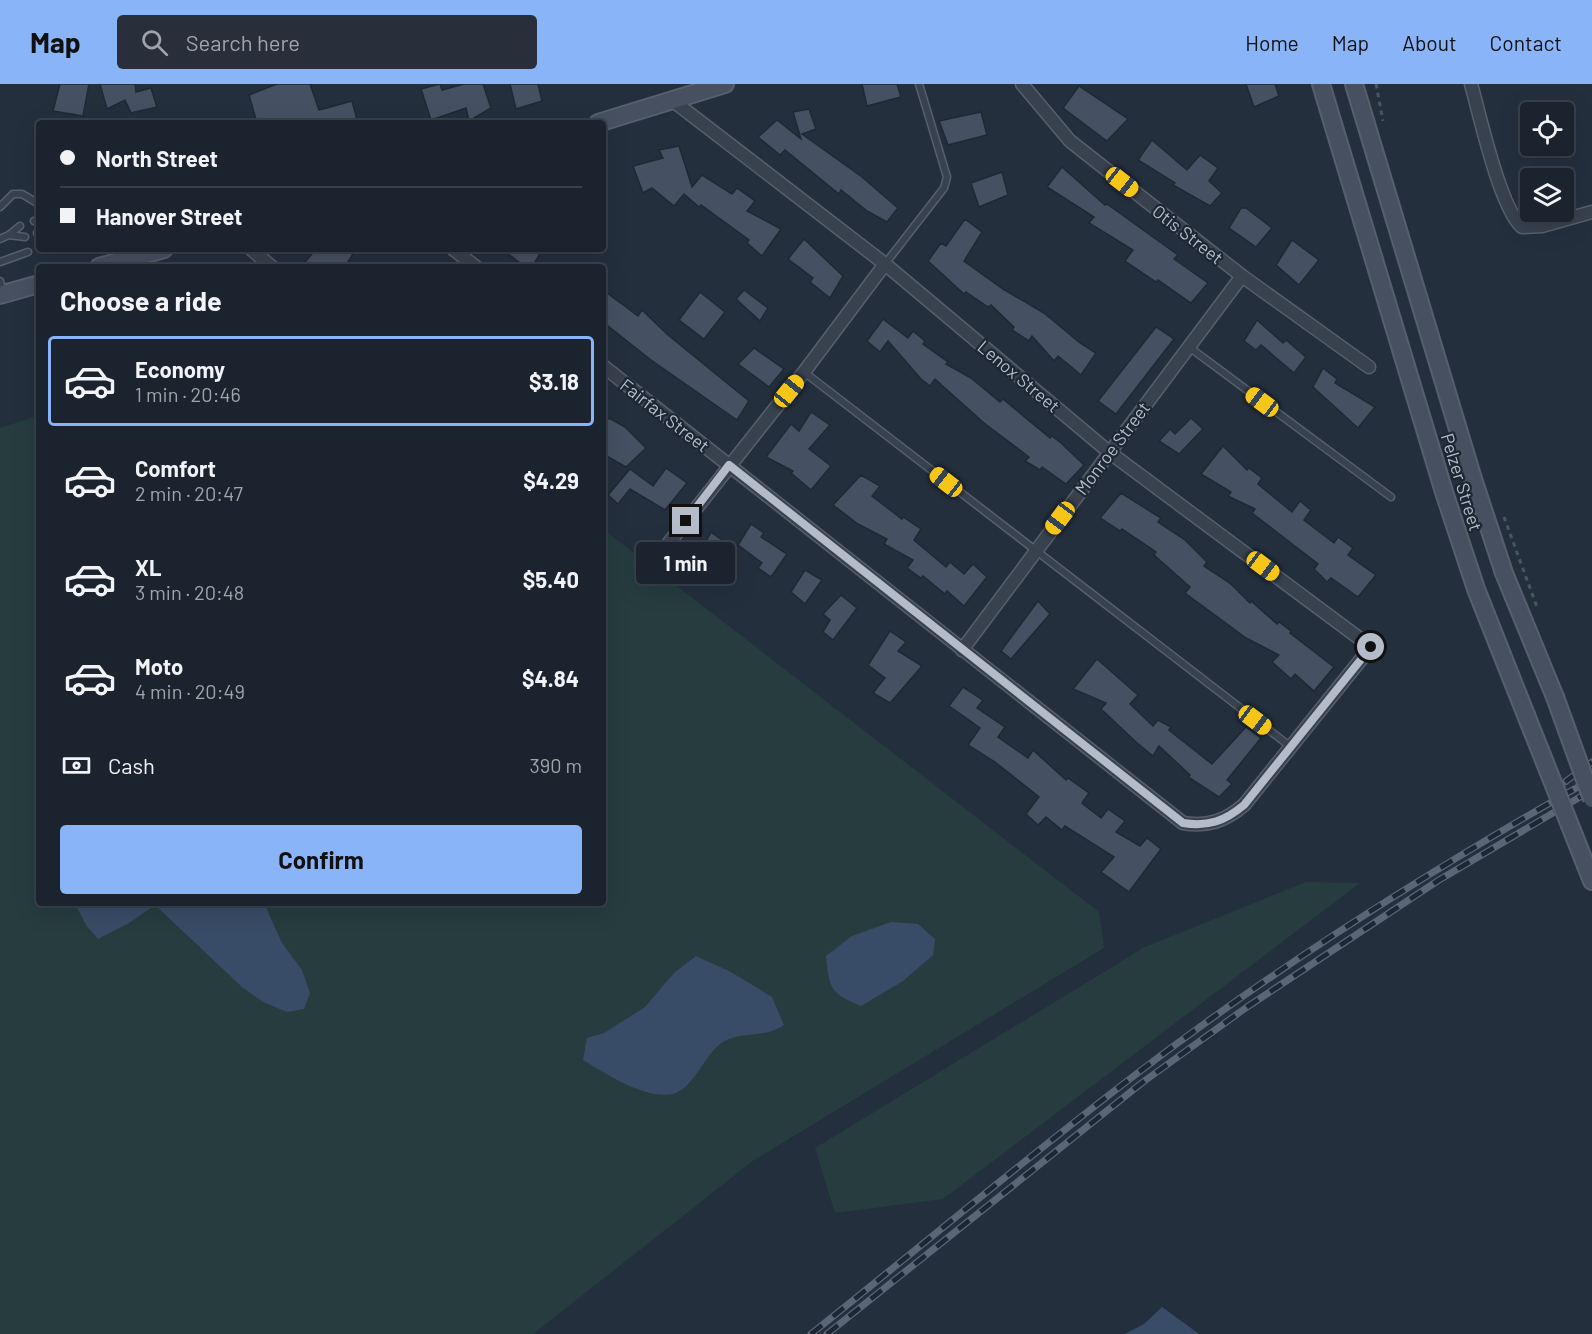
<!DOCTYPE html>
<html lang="en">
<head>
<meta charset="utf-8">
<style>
  :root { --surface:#1b232e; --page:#282f3a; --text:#f1f3f6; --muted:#a0a4aa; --line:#39404a; --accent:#8ab4f8 }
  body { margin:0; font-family:Barlow,sans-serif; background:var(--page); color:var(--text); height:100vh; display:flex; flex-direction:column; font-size:22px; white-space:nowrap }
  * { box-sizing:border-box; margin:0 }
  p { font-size:20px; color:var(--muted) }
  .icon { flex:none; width:33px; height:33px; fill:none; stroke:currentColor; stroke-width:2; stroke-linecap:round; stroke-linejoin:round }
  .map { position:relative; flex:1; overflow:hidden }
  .panel { position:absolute; left:36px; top:180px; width:570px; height:642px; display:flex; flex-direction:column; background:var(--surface); border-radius:6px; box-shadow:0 6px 24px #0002,0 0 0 2px var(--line) }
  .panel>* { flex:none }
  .banner { position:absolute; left:36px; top:36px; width:570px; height:132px; border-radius:6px; box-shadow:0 6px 24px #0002,0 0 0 2px var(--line); display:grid; align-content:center; height:132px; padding:0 24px; background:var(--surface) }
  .tools { position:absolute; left:1520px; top:18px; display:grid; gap:12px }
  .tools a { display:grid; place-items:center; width:54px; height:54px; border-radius:6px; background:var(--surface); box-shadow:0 6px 24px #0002,0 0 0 2px var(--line); font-size:30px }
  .end { position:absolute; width:27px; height:27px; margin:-14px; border:8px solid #b4bcc9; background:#111; box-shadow:0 0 0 3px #111 }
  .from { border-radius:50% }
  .bubble { position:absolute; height:42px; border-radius:6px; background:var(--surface); box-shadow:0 6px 24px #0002,0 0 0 2px var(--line); font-size:20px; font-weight:700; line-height:42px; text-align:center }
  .car { position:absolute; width:18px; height:36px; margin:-18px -9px; border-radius:8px; box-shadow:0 0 4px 2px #0007; background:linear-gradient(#f5c518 24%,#345 0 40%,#f5c518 0 76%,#345 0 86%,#f5c518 0) }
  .banner b { display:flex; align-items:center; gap:21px; height:57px; font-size:22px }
  .banner b+b { border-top:2px solid var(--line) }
  .banner i { width:15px; height:15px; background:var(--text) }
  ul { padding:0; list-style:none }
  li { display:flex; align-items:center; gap:18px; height:90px; margin:0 12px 9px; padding:0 12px; border:3px solid transparent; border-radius:6px }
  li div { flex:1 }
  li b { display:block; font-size:22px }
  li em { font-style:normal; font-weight:700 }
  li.on { border-color:var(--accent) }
  li>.icon { width:54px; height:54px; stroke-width:1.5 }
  h2 { padding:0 24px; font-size:27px; line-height:72px }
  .pay { display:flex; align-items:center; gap:15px; height:66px; padding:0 24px; font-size:22px }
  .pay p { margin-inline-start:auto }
  .cta { display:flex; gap:12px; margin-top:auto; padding:12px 24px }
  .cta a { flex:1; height:69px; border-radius:6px; background:var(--accent); color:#111; font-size:24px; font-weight:700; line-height:69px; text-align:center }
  header { display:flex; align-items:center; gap:36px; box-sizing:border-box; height:84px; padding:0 30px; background:var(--accent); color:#111 }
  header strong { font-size:28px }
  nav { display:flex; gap:33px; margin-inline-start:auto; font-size:21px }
  .search { width:420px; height:54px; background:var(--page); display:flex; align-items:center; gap:15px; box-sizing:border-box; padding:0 21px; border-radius:6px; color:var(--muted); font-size:22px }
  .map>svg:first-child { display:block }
  .green { fill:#263c3f }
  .water { fill:#394c67 }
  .building { fill:#455162; stroke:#1f2835; stroke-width:1.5 }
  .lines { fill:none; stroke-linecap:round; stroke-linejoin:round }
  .lane-casing { stroke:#565f6c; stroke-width:9 }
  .street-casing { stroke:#565f6c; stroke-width:15 }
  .secondary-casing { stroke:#565f6c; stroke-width:20 }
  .path { stroke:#44595c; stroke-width:3; stroke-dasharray:4.5 4.5; stroke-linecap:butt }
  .lane { stroke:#38414e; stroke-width:6 }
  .street { stroke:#38414e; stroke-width:12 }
  .secondary { stroke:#465061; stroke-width:16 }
  .rail-casing { stroke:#5a6575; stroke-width:7 }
  .rail { stroke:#1d2633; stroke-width:4.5; stroke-dasharray:14; stroke-linecap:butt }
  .secondary-bridge-casing { stroke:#565f6c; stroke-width:20; stroke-linecap:butt }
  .secondary-bridge { stroke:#465061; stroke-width:16 }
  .route { stroke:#b4bcc9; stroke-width:8 }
  .labels { text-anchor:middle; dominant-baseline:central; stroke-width:4.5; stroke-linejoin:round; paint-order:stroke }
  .street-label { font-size:18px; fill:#b4bcc9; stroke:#1d2633 }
</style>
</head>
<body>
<header>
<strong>Map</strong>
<div class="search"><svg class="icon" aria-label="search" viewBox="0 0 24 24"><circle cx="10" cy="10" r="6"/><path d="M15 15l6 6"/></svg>Search here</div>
<nav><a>Home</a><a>Map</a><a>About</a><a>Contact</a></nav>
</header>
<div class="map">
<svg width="1592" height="1250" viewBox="0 0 1592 1250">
  <rect width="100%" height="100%" fill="#242f3e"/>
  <g class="green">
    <polygon points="39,331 39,819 603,819 603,445 1099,828 1104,864 754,1076 533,1250 0,1250 0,342 1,344"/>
    <polygon points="1306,798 1360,799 943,1115 835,1129 815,1064 1145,863"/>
  </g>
  <g class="water">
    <polygon points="75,819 264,819 282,859 302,886 310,909 304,925 287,928 263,918 242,903 155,821 129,839 98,855 86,841"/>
    <path d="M891,838L918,840L935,855L933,871L903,897L861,922C831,910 829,905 826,872L852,852Z"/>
    <path d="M696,872L731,888L772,913L784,941C765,955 736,946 719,961C705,973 698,992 684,1004C659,1026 605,989 583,976L587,954L604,949L645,923L674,889Z"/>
    <polygon points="1162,1223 1199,1250 1125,1250 1144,1240"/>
  </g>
  <g class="building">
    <polygon points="60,0 89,0 83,32 53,27"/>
    <polygon points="100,0 135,0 136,8 151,4 157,23 131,29 125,16 107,25"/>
    <polygon points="277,0 310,0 319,26 352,17 358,39 257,39 249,11"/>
    <polygon points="440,0 442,6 464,0 483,0 491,24 469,37 466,24 431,36 421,5"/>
    <polygon points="510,0 538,0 542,17 516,25"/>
    <polygon points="862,0 897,0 901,13 867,22"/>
    <polygon points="1246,0 1275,0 1279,12 1254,23"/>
    <polygon points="1079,2 1128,35 1107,57 1063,24"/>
    <polygon points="809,25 816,45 802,50 862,93 898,124 887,138 867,127 841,106 839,110 785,66 780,71 758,53 777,36 801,55 793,28"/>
    <polygon points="981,28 987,51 948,61 939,37"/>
    <polygon points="1152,56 1187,86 1200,71 1218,84 1209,97 1222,109 1210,122 1173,101 1175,99 1138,76"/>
    <polygon points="679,62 692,103 702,91 732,110 737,104 755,117 747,127 781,145 762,172 747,159 749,156 701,121 699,123 684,110 674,122 652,104 643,109 633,82 663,74 659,66"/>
    <polygon points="1062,83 1105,121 1107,120 1178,171 1174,175 1208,199 1191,219 1158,196 1156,198 1125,177 1133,166 1089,139 1094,133 1047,103"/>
    <polygon points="1002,88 1008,111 979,123 971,99"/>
    <polygon points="1241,124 1246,124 1272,144 1256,163 1229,144"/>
    <polygon points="965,135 982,148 964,177 1003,205 1044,229 1080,259 1096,269 1081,291 1058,272 1054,277 1032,252 1029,257 1012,246 1014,243 991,221 988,223 966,208 964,210 928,177 941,159 946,162"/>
    <polygon points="804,155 843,192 830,214 810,198 813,194 788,175"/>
    <polygon points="1292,156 1319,176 1299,201 1276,181"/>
    <polygon points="316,165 356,165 345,183 301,183"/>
    <polygon points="502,165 543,165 532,183 525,183"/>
    <polygon points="603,206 638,232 642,226 668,251 749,317 737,336 651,276 603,238"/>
    <polygon points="744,206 768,224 760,237 736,215"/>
    <polygon points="700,208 725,228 704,255 679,236"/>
    <polygon points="883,235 908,254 913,247 925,257 923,260 948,278 946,280 971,294 1000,318 1003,315 1050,354 1052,352 1061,359 1084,381 1066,400 1042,383 1040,386 1025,377 1029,373 984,339 935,295 930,302 921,295 888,257 880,268 867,257"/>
    <polygon points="1257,236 1283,259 1286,256 1306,273 1294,289 1261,261 1256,266 1244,257"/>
    <polygon points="1156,243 1174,255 1116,330 1098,317"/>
    <polygon points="754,264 784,285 769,303 738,280"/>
    <polygon points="1323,284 1337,295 1335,299 1375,323 1358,344 1313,303"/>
    <polygon points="811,328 830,341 809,365 831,382 811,406 791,389 793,387 766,373 791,340 799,347"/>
    <polygon points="609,334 625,343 646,364 626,383 603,370 603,341"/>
    <polygon points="1191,334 1203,345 1179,370 1159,357 1170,345 1175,350"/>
    <polygon points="1223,362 1247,386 1249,384 1262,394 1258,400 1292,428 1300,417 1311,426 1304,436 1334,459 1338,453 1353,464 1348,471 1376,491 1358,513 1331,494 1327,498 1314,485 1318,480 1252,429 1255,425 1228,412 1231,408 1201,390"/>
    <polygon points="666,384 687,399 665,426 630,405 618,420 608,411 630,385 653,402"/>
    <polygon points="861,391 880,402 872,412 902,435 903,433 921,445 914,456 946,483 950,478 964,490 973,480 987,493 964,522 947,507 945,510 923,492 921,494 907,484 913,476 884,460 887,455 858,440 833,421"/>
    <polygon points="1121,409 1161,434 1158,438 1185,456 1207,478 1204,482 1231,500 1250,519 1251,517 1277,540 1279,538 1291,547 1290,549 1334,583 1314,607 1295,590 1291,595 1272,578 1279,571 1246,554 1185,509 1190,503 1154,471 1156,468 1122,445 1120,447 1100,434"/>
    <polygon points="751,440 764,449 761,453 787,470 771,493 758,484 762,479 738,461"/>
    <polygon points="711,448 733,464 718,482 701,467"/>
    <polygon points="805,486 822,496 805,520 791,508"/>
    <polygon points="841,511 857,524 833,556 823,548 830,536 823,530"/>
    <polygon points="1038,517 1050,530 1011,575 1001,567"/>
    <polygon points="890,547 906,558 898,567 922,582 890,619 873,609 885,594 868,581"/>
    <polygon points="1097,575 1138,611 1130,620 1153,642 1158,636 1171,643 1169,646 1212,680 1246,643 1261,654 1227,696 1232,700 1219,713 1188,693 1190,691 1159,662 1153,672 1136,658 1101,625 1106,619 1073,605"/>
    <polygon points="963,603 983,616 977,624 1005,643 998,653 1028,674 1033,666 1066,696 1068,694 1089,709 1082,719 1101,734 1108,725 1125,737 1116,748 1140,762 1147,754 1161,765 1129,808 1101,788 1114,773 1065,742 1062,746 1046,733 1038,741 1026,730 1039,713 995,678 968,661 980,644 949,622"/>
  </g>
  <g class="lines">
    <g class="lane-casing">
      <g id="lane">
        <polyline points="0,123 13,110 22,110 39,120"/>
        <polyline points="34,137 39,136"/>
        <polyline points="37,149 39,148"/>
        <polyline points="9,151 20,142"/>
        <polyline points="0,155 9,151 25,153"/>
        <polyline points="117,165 125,175"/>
        <polyline points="0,178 28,168"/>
        <polyline points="885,180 944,104 947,93 919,0"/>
        <polyline points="0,197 3,210"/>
        <polyline points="1189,263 1391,413"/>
        <polyline points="804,288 1291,663"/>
      </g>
    </g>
    <g class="street-casing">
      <g id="street">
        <polyline points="1022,0 1070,57 1242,192 1369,283"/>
        <path d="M1471,0C1480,32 1500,124 1522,143L1542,142L1592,128"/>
        <polyline points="251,165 272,183"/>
        <polyline points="453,165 476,183"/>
        <path d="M603,282L1183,739C1208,743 1225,737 1244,721L1371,563L1109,368L885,180L672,16"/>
        <polyline points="657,474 804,288 885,180"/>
        <polyline points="962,566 1242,192"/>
      </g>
    </g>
    <g class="secondary-casing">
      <g id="secondary">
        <polyline points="1321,0 1444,408 1476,505 1526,631"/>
        <polyline points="1354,0 1473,395 1504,489 1555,613"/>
        <polyline points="598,39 725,0"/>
        <polyline points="99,183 164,165"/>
        <polyline points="0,211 39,200"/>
        <polyline points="1575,754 1592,797"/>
      </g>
    </g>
    <g class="path">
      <polyline points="1376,0 1383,37"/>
      <polyline points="1504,433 1538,526"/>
    </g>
    <use href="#lane" class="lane"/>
    <use href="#street" class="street"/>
    <use href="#secondary" class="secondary"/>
    <g class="rail-casing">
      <g id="rail">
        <polyline points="1565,698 1592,678"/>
        <path d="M811,1250C919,1164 1025,1075 1135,991C1279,881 1434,784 1592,695"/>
        <polyline points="827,1250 1143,998 1247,923 1439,796 1592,706"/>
      </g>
    </g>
    <use href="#rail" class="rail"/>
    <g class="secondary-bridge-casing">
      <g id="secondary-bridge">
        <polyline points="1555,613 1592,715"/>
        <polyline points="1526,631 1575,754"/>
      </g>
    </g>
    <use href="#secondary-bridge" class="secondary-bridge"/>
  </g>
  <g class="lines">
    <path class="route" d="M686,437L729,381L1183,739C1208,743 1225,737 1244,721L1371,563"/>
  </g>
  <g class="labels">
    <g class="street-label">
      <text transform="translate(1188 150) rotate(38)">Otis Street</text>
      <text transform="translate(1019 292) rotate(40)">Lenox Street</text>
      <text transform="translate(665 331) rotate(38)">Fairfax Street</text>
      <text transform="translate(1112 364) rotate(-53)">Monroe Street</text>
      <text transform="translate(1462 398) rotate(73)">Pelzer Street</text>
    </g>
  </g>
</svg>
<div class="tools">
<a><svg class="icon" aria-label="locate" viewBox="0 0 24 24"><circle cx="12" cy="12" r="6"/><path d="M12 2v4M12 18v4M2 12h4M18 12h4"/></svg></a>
<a><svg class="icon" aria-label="layers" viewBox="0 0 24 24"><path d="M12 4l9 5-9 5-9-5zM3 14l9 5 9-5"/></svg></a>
</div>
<i class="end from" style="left:1371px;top:563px"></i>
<i class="end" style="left:686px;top:437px"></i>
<div class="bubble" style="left:636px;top:458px;width:99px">1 min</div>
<i class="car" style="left:1122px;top:98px;rotate:128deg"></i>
<i class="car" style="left:789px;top:307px;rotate:39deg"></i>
<i class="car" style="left:1262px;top:318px;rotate:307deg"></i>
<i class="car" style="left:946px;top:398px;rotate:308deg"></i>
<i class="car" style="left:1060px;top:434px;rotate:217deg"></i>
<i class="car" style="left:1263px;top:482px;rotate:127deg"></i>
<i class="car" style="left:1255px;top:636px;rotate:127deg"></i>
<div class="banner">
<b><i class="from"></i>North Street</b>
<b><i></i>Hanover Street</b>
</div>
<section class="panel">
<h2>Choose a ride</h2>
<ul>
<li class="on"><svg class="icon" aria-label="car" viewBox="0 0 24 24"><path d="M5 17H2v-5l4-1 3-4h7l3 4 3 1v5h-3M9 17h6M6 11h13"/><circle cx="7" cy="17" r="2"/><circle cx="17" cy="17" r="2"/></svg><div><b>Economy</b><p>1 min · 20:46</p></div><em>$3.18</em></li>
<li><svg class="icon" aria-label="car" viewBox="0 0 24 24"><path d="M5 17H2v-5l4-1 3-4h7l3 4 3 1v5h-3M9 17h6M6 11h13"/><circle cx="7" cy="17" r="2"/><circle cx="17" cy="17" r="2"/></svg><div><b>Comfort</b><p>2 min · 20:47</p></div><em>$4.29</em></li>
<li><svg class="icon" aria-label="car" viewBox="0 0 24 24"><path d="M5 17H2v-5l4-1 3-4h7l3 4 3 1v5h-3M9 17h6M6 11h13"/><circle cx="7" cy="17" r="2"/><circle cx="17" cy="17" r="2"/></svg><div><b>XL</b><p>3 min · 20:48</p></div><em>$5.40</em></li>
<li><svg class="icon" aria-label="car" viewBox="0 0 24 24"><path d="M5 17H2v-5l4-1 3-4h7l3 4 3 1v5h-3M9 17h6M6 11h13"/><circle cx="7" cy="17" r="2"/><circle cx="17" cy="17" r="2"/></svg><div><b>Moto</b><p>4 min · 20:49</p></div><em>$4.84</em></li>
</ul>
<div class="pay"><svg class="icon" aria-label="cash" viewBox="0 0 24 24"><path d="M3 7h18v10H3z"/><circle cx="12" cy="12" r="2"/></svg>Cash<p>390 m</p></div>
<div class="cta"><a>Confirm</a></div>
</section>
</div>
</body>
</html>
